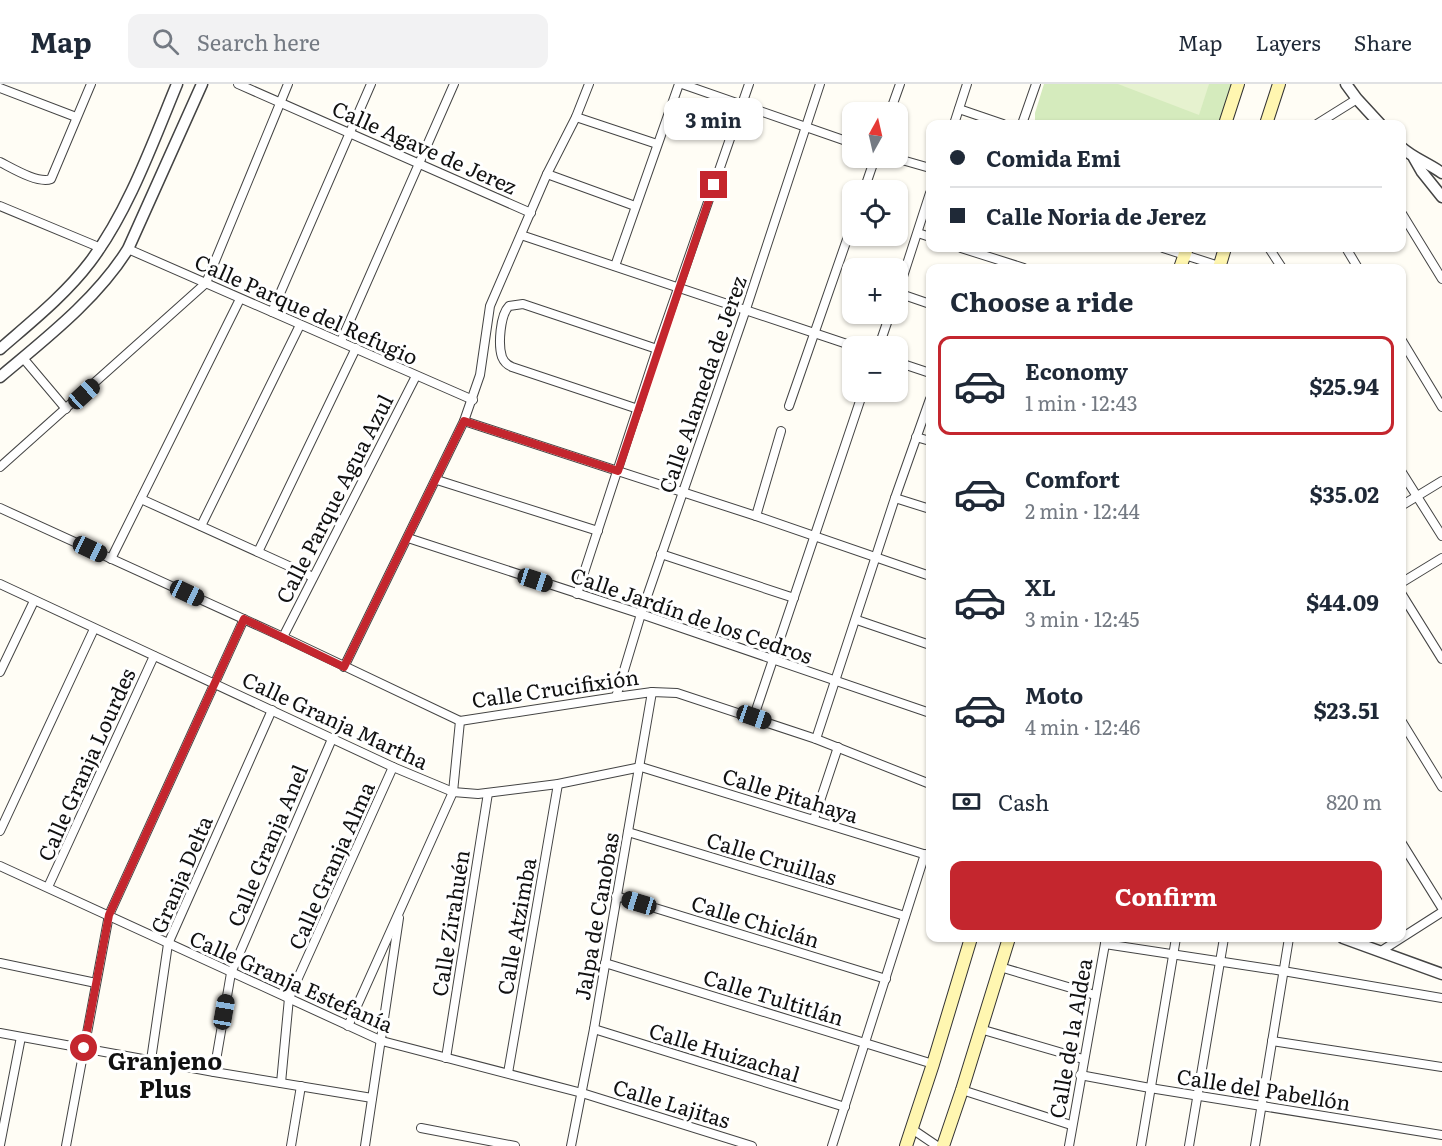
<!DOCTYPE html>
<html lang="en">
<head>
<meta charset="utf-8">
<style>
  :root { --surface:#fff; --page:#f2f2f3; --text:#1f2937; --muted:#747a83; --line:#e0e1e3; --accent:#c4262e }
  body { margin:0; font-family:Literata,serif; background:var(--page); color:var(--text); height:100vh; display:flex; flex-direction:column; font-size:22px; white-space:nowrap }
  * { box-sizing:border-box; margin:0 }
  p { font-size:20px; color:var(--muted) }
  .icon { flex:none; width:33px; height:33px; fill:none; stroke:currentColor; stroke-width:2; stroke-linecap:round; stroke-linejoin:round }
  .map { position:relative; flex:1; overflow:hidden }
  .sheet { position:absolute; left:926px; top:180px; width:480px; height:678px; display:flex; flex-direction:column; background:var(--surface); border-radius:12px; box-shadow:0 2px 4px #0004 }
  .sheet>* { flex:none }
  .hud { position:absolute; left:926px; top:36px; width:480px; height:132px; border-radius:12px; box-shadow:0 2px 4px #0004; display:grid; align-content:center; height:132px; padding:0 24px; background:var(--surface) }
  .needle { width:39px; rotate:8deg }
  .buttons { position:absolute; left:842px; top:18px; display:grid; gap:12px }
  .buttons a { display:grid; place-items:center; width:66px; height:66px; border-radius:12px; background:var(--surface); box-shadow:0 2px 4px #0004; font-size:30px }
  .end { position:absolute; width:27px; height:27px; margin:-14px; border:8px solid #c4262e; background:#fff; box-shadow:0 0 0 3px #fff }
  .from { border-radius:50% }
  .bubble { position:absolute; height:42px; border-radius:12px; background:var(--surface); box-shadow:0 2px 4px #0004; font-size:20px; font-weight:700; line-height:42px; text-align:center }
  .car { position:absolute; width:18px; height:36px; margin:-18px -9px; border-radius:8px; box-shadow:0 0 4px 2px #0007; background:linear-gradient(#222 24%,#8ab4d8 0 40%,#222 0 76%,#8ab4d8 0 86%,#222 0) }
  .hud b { display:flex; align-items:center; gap:21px; height:57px; font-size:22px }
  .hud b+b { border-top:2px solid var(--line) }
  .hud i { width:15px; height:15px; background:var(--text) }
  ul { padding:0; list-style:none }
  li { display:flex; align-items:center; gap:18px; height:99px; margin:0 12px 9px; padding:0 12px; border:3px solid transparent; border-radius:12px }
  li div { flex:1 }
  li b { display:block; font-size:22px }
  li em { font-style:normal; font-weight:700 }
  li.on { border-color:var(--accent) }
  li>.icon { width:54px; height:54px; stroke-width:1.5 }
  h2 { padding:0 24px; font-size:27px; line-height:72px }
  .pay { display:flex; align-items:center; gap:15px; height:66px; padding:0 24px; font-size:22px }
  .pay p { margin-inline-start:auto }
  .cta { display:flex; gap:12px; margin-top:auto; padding:12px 24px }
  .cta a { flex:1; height:69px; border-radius:12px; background:var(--accent); color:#fff; font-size:24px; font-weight:700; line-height:69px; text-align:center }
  header { display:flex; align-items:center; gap:36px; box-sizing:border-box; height:84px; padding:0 30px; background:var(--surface); border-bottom:2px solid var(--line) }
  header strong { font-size:28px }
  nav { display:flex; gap:33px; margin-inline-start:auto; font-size:21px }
  .search { width:420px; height:54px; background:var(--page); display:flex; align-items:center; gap:15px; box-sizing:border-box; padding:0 21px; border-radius:12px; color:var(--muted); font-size:22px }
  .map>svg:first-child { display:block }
  .green { fill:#d5ebbd }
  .pitch { fill:#e6f2cf }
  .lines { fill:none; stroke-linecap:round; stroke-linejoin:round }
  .minor-casing { stroke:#444; stroke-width:10 }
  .tertiary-casing { stroke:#444; stroke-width:13 }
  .secondary-casing { stroke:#333; stroke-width:14 }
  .minor { stroke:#fff; stroke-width:8 }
  .tertiary { stroke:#fff; stroke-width:10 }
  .secondary { stroke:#fff6b0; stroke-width:12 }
  .route { stroke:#c4262e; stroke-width:8 }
  .labels { text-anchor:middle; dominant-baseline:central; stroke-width:6; stroke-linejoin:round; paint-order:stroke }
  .street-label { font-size:21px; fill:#111; stroke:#fff }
  .quarter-label { font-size:24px; font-weight:bold; fill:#111; stroke:#fff }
</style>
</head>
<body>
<header>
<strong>Map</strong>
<div class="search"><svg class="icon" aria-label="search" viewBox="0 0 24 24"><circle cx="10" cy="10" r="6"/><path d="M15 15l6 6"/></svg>Search here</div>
<nav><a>Map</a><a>Layers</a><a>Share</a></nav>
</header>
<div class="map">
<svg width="1442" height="1062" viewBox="0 0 1442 1062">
  <rect width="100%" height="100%" fill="#fffdf5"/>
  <polygon class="green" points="1044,0 1232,0 1219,40 1035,40 1035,29"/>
  <polygon class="pitch" points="1118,0 1209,0 1199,31"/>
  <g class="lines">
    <g class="minor-casing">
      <g id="minor">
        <polyline points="238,0 531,129"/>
        <polyline points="682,0 852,59"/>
        <polyline points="0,4 76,33"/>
        <polyline points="959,25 1003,40"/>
        <polyline points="890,28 900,0"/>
        <polyline points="576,33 657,60"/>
        <polyline points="954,40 967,0"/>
        <polyline points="1022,40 1036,0"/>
        <polyline points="1317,40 1357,15"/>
        <polyline points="895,74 930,84"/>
        <path d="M0,78C12,84 38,100 51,95L91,0"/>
        <polyline points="547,90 635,122"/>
        <polyline points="864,106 875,74"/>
        <polyline points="0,122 101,164"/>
        <polyline points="1401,128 1442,195"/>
        <polyline points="918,149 930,153"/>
        <polyline points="521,151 853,262"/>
        <polyline points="961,164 1024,184"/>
        <polyline points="1163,164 1219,182"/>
        <polyline points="1269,164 1282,184"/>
        <polyline points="1346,164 1358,184"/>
        <polyline points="128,165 473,316"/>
        <polyline points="615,182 679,0"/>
        <polyline points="898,209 930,220"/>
        <polyline points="897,211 930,109"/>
        <polyline points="272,228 371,0"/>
        <polyline points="1401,255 1442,323"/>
        <polyline points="341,257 454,0"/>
        <polyline points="879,262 890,230"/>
        <polyline points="23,274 66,325"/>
        <polyline points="897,278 930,289"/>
        <polyline points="789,322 852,141"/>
        <path d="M638,325L512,283C507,281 504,278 502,273C498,261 500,231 509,222L523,220L657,265"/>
        <polyline points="464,337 756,432 930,492"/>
        <polyline points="916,353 930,357"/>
        <polyline points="0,383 206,199 288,0"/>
        <polyline points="1401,387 1442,452"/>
        <polyline points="437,396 598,447"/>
        <polyline points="895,414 930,425"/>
        <polyline points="141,415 313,493"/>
        <polyline points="1401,422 1442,397"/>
        <polyline points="0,424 283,553 460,637 616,613 652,608 677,609 816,655 930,700"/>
        <polyline points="756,432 781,347"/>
        <polyline points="201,442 300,241"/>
        <polyline points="408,454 641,530 930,629"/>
        <polyline points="258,468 356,264"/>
        <polyline points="661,470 794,514"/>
        <polyline points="111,475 240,215"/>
        <polyline points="1401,499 1442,474"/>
        <polyline points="0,500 393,683 453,708 478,710 558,700 641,683 930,772"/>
        <polyline points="1401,509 1442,575"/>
        <polyline points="577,510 657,265 749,0"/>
        <polyline points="857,536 930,561"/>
        <polyline points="283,553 416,292"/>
        <polyline points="344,583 464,337 480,291 490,222 547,90 576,33 589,0"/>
        <polyline points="0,588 34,517"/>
        <polyline points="616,613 641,530 746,225 820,0"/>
        <polyline points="754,632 863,308"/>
        <polyline points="1401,636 1442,703"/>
        <polyline points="816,655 895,414 930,315"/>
        <polyline points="814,735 838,663"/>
        <polyline points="0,747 94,545"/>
        <polyline points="628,748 905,832"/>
        <polyline points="1401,758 1442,824"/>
        <polyline points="0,782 382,957 582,1009 752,1062"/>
        <polyline points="48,803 154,572"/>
        <polyline points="616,812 886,895"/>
        <polyline points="1105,860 1283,887 1442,914"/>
        <polyline points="1381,867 1442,828"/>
        <polyline points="0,879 96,899"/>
        <polyline points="605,879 933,980"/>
        <polyline points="1000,883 1095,911"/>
        <polyline points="348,942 453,708 460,637"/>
        <polyline points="594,945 845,1023"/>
        <polyline points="980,945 1083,975"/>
        <polyline points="0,949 214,988 372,1014"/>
        <polyline points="1272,957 1442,983"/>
        <polyline points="446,974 488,709"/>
        <polyline points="151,976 168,860 272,626"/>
        <polyline points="214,988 231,889 332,655"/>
        <polyline points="508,989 558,700"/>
        <polyline points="1080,991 1150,1004 1442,1051"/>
        <polyline points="281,999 289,914 393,683"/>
        <polyline points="962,1006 1071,1041"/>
        <polyline points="421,1044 515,1062"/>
        <polyline points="912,1045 937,1062"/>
        <polyline points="0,1061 21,953"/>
        <polyline points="66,1062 109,831 244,535"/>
        <polyline points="291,1062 301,1002"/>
        <polyline points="365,1062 399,834"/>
        <polyline points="571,1062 594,945 652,608"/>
        <polyline points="832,1062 925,770"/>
        <polyline points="1069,1062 1106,854"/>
        <polyline points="1141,1062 1176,854"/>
        <polyline points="1189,1062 1224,854"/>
        <polyline points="1255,1062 1289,854"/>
      </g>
    </g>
    <g class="tertiary-casing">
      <g id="tertiary">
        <polyline points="1346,0 1357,15 1380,40"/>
        <path d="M1401,63C1413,74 1428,79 1442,89"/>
        <polyline points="1414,74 1422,88 1442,113"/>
        <path d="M0,265C31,238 65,211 90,178C128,128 153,58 177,0"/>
        <path d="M0,293C45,255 96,216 128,165L202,0"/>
        <polyline points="1343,854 1442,890"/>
      </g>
    </g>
    <g class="secondary-casing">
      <g id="secondary">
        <polyline points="1225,40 1238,0"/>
        <polyline points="1266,40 1279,0"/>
        <polyline points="1180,184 1187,164"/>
        <polyline points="1219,184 1225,164"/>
        <polyline points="906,1062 933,980 971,854"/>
        <polyline points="943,1062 962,1006 1009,854"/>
      </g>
    </g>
    <use href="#minor" class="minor"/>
    <use href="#tertiary" class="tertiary"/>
    <use href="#secondary" class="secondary"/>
  </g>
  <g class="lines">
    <polyline class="route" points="84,964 109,831 244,535 344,583 464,337 618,387 714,101"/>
  </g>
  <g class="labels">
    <g class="street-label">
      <text transform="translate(425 62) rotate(24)">Calle Agave de Jerez</text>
      <text transform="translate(307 224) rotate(24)">Calle Parque del Refugio</text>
      <text transform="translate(701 300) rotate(-71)">Calle Alameda de Jerez</text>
      <text transform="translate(333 414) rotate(-63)">Calle Parque Agua Azul</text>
      <text transform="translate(692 530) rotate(19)">Calle Jardín de los Cedros</text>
      <text transform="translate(555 603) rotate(-8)">Calle Crucifixión</text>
      <text transform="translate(336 635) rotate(25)">Calle Granja Martha</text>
      <text transform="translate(85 680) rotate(-66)">Calle Granja Lourdes</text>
      <text transform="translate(791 710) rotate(17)">Calle Pitahaya</text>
      <text transform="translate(266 761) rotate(-67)">Calle Granja Anel</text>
      <text transform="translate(772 773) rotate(17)">Calle Cruillas</text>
      <text transform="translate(330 781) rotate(-66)">Calle Granja Alma</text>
      <text transform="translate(180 790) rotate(-67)">Granja Delta</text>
      <text transform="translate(595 832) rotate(-80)">Jalpa de Canobas</text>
      <text transform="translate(756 836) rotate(17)">Calle Chiclán</text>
      <text transform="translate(449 839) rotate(-81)">Calle Zirahuén</text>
      <text transform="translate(515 842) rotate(-80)">Calle Atzimba</text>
      <text transform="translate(292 896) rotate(24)">Calle Granja Estefanía</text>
      <text transform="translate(774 912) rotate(17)">Calle Tultitlán</text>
      <text transform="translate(1069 954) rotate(-80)">Calle de la Aldea</text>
      <text transform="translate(725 967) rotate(17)">Calle Huizachal</text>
      <text transform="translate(1264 1004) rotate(9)">Calle del Pabellón</text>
      <text transform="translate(672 1018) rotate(17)">Calle Lajitas</text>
    </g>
    <g class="quarter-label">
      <text x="165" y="975">Granjeno<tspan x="165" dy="28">Plus</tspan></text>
    </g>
  </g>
</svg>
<div class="buttons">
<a><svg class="needle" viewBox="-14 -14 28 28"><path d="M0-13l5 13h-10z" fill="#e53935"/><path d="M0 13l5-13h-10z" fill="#747a83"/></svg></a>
<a><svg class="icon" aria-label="locate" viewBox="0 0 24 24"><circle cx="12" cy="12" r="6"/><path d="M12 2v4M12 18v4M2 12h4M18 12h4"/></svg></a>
<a>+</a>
<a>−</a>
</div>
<i class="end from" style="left:84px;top:964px"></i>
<i class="end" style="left:714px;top:101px"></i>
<div class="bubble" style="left:664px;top:14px;width:99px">3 min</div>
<i class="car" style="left:84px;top:310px;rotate:48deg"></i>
<i class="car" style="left:90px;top:465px;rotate:115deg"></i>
<i class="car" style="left:535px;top:496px;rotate:108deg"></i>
<i class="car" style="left:187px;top:509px;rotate:115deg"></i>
<i class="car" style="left:754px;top:633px;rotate:109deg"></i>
<i class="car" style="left:639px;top:819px;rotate:287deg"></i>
<i class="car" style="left:224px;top:928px;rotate:10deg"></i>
<div class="hud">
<b><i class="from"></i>Comida Emi</b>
<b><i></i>Calle Noria de Jerez</b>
</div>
<section class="sheet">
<h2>Choose a ride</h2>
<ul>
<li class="on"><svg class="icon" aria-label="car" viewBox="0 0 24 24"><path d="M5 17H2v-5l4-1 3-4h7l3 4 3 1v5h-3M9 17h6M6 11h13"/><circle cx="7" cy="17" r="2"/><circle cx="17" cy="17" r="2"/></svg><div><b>Economy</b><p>1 min · 12:43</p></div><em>$25.94</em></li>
<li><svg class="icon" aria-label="car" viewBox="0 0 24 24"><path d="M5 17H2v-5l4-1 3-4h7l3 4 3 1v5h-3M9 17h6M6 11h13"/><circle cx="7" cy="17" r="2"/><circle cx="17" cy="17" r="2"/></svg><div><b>Comfort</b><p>2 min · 12:44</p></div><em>$35.02</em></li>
<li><svg class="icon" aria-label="car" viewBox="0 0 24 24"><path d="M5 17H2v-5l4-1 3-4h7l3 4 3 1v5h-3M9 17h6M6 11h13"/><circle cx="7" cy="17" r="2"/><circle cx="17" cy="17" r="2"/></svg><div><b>XL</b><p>3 min · 12:45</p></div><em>$44.09</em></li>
<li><svg class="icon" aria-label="car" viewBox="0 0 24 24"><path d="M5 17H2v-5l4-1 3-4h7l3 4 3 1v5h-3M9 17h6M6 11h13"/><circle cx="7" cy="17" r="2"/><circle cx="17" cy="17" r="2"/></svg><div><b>Moto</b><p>4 min · 12:46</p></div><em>$23.51</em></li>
</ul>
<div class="pay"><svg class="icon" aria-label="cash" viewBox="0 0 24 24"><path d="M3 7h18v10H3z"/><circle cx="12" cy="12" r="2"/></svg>Cash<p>820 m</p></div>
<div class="cta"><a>Confirm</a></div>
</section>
</div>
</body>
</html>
